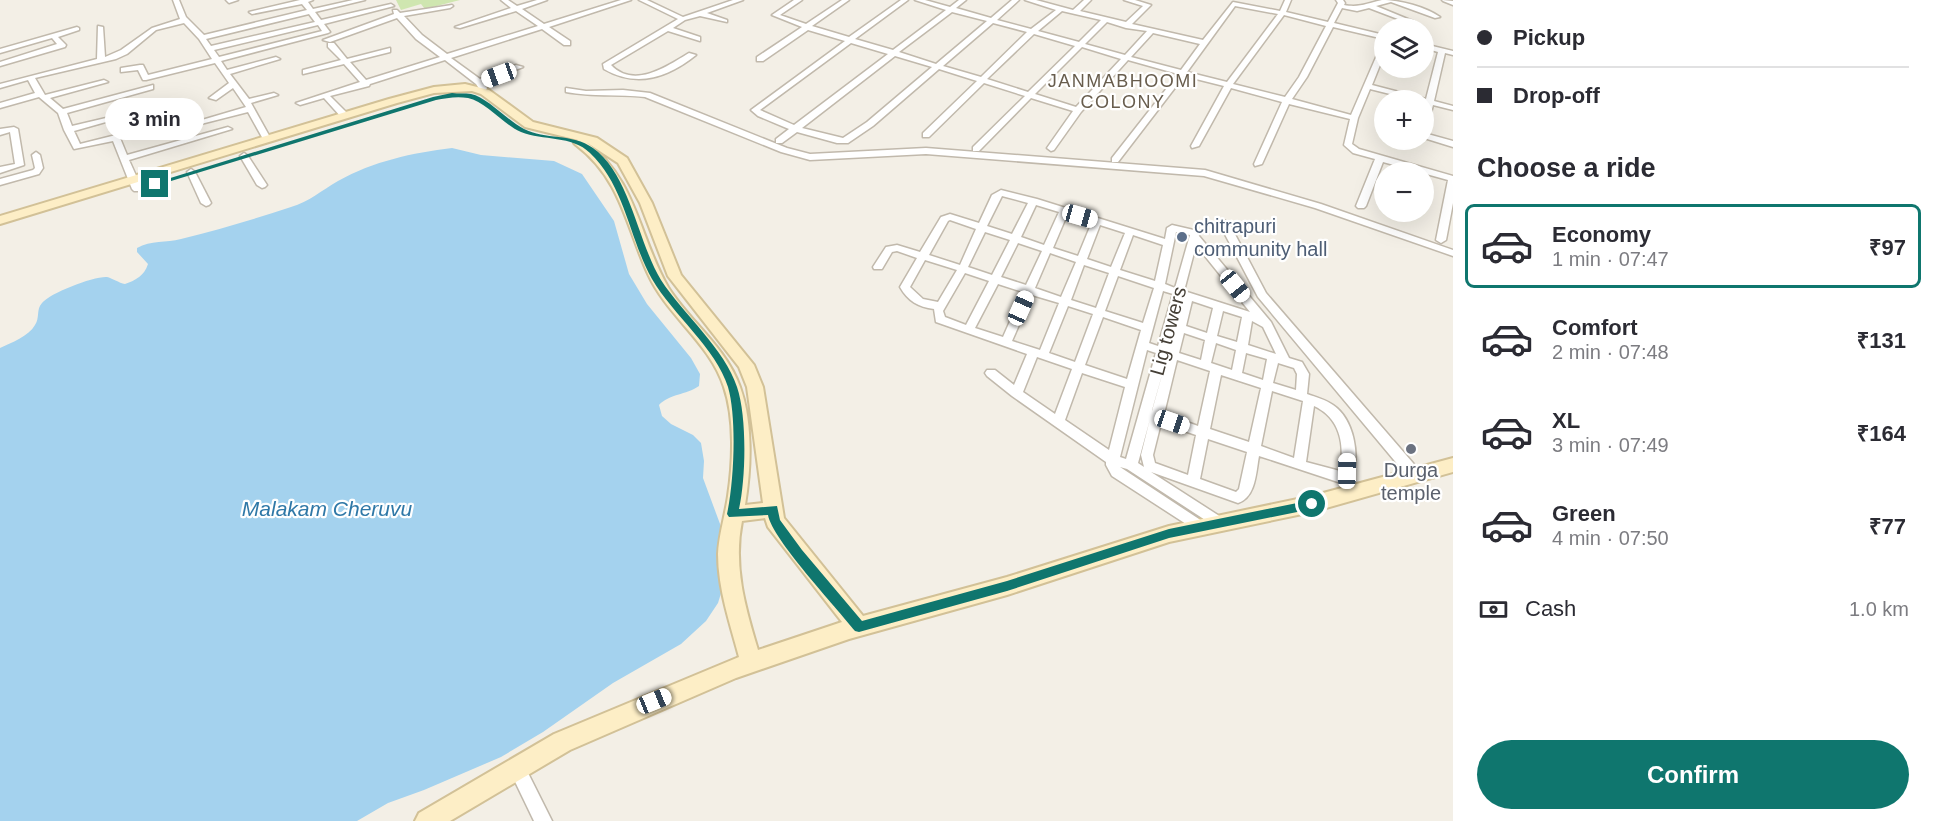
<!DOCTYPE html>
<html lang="en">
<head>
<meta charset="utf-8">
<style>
  :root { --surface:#fff; --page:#f7f7f7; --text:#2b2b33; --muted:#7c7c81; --line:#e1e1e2; --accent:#0f766e }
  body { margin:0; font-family:Helvetica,sans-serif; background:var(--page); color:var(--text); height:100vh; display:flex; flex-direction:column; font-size:22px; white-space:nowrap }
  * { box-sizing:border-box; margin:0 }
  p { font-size:20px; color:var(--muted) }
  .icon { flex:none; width:33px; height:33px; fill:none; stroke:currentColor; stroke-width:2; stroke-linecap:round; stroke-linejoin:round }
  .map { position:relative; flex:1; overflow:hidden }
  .sheet { display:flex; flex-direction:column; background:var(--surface); width:480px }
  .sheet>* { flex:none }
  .banner { display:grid; align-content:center; height:132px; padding:0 24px; background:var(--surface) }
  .buttons { position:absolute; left:1374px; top:18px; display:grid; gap:12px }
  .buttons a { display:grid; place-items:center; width:60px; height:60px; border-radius:50%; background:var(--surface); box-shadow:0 6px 24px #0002; font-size:30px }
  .end { position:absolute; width:27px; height:27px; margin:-14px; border:8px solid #0f766e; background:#fff; box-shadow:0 0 0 3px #fff }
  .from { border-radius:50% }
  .bubble { position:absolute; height:42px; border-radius:21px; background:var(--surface); box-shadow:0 6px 24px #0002; font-size:20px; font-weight:700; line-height:42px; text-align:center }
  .car { position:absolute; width:18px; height:36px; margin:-18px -9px; border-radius:8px; box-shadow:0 0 4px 2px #0007; background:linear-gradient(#fff 24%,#345 0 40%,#fff 0 76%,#345 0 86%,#fff 0) }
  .banner b { display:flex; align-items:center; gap:21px; height:57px; font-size:22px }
  .banner b+b { border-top:2px solid var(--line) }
  .banner i { width:15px; height:15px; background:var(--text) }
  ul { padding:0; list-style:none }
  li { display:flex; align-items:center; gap:18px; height:84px; margin:0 12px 9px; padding:0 12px; border:3px solid transparent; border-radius:9px }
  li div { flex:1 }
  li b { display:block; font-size:22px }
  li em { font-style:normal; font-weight:700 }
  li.active { border-color:var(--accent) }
  li>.icon { width:54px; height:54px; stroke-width:1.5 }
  h2 { padding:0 24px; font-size:27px; line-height:72px }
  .pay { display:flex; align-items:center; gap:15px; height:66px; padding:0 24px; font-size:22px }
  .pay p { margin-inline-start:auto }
  .cta { display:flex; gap:12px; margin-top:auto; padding:12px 24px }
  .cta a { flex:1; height:69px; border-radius:36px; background:var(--accent); color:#fff; font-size:24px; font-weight:700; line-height:69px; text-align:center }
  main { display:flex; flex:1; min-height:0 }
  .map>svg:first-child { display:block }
  .green { fill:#cfe6b0 }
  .water { fill:#a4d2ee }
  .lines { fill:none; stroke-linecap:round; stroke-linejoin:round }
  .street-casing { stroke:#c1b9ac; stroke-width:3 }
  .secondary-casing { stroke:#d2c197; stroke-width:4 }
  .street { fill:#fff; fill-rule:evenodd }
  .secondary { fill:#fdeec6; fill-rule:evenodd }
  .route { fill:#0f766e }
  .service-dot { fill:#5c6f8a; stroke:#fff; stroke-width:2 }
  .worship-dot { fill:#6b7280; stroke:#fff; stroke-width:2 }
  .labels { text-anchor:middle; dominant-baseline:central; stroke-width:4.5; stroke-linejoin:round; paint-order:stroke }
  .far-neighbourhood-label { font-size:18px; letter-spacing:1.5px; fill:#685d4d; stroke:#fff }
  .service-label { font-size:20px; fill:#4e5e75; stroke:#fff; text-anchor:start }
  .street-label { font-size:20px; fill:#453f36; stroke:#fff }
  .worship-label { font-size:20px; fill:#5b616d; stroke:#fff }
  .water-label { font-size:21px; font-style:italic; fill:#2f78a7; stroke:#fff }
</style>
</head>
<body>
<main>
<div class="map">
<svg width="1453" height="821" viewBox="0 0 1453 821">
  <rect width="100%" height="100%" fill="#f3efe6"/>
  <polygon class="green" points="396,0 460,0 425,9 421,4 401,10"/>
  <path class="water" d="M452,148L481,155L554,161L582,174L614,221L629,274L647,304L691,358L700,374L699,386C686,395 669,394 659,405L662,416L671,424L693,435L701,443L704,461L703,478L723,532L727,574L718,603L706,621L681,644L613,683L543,732L501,757L424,790L388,803L357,821H0V348C11,343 29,336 35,325C40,318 36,309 42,303C50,293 94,276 107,277C112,278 119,283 125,284C136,280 144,276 148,264L137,252V248C151,240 166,243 181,239C218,230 255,219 291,207C309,202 322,190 338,181C374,161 412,153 452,148Z"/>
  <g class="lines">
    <g class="street-casing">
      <g id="street">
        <path d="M173,0H179L186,17L204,35L307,10L302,4L252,14L249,12L300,0H313L308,2L313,9L353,0H365L315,12L321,20L391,4L394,6L324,24L330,32L328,33L221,61L227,70L276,57L280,59L230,74L249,99L274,93L278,95L251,103L271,139L267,142L263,139L248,112L189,127L185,125L246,107L233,88L216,100L209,98L229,83L215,63L146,80H143L138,70L121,72V68L140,65H143L148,75L212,59L199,39L184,23L156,30L127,54L116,59L35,78L45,95L104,80L108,82L50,98L63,109L153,85V89L67,113L72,126L123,114L127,116L74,131L80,144L116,135L120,138L127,155L228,127L232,129L129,160L142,189L140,191H134L132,189L113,141L74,149L64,130L58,113L39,97L0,108V103L35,93L28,80L0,88V84L97,59L98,26L103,27L105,57L121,50L152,28L180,19ZM309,14L315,22L211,46L206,39ZM318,25L322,31L219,57L214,50Z"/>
        <polygon points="226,0 238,0 229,3"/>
        <polygon points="501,0 508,0 517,6 537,0 547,0 522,9 544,24 621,0 631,0 549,27 570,41 570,45 564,45 542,29 451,58 480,79 516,65 523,67 483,83 487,88 486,90 480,90 476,84 445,60 370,84 369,86 330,96 348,114 348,118 342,118 324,98 300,105 296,103 360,82 344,64 303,74 303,70 341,60 328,47 328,43 334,43 347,59 390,48 390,52 350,62 366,80 440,57 416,39 397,18 330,42 323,40 394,14 393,10 397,10 400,13 452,5 453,6 450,8 404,16 422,35 447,54 538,26 516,11 460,28 455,27 511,8"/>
        <path d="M639,0H647L683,17L733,0H743L707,13L727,20V22L700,16L685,20L673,28L700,37V41L668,31L611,65C634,89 666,67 689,53L696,55C667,78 637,88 604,69L603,64L678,19Z"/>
        <path d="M794,0H802L780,15L806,24L842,0H849L812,26L849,37L901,0H908L855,39L893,50L946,10L915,0H925L950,7L959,0H966L956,8L991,18L1012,0H1019L997,20L1031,29L1056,10L1025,0H1036L1073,10L1084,0H1091L1080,11L1126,22L1143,6L1124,0H1135L1151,5L1132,24L1203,40L1233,2L1280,11L1285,0H1291L1286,12L1328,22L1338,3L1336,0H1343L1345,3L1344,5C1360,8 1367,3 1382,0C1400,0 1426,7 1440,17L1435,18L1391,2L1376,6L1415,22V24H1411L1369,8L1357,11L1342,8L1334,23L1384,35V39L1333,27L1307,77L1292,99L1351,115L1380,48L1384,46V55L1372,85L1426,99L1438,52L1424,48V44L1453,51V55L1445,53L1434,101L1453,106V110L1433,105L1428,124L1424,126L1425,103L1424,100H1414L1370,89L1358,118L1352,144L1359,149L1453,176V203L1446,240L1441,243L1436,240L1448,180L1383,162L1366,206L1364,208H1358L1356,206L1375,159L1353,153L1344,145L1350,119L1289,104L1262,164L1255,166L1254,164L1282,102L1231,88L1199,146L1192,148L1191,146L1224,86L1184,76L1118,162H1112V158L1178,74L1128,60L1081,112L1054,150L1051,151L1047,148L1073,111L1031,98L979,151H973V147L1025,96L984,83L929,137H923V133L977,81L939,69L873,126L848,143H837L797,132L782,143H776V139L789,129L758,116L751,110L845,41L808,30L763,61H757V57L802,27L772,15ZM1235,6L1278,14L1227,82L1187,72ZM1062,11L1101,20L1079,42L1038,31ZM952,12L987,21L936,64L899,52ZM1284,15L1326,26L1299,77L1285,97L1233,84ZM1107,22L1126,28L1147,31L1125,55L1085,44ZM993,23L1027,32L981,77L943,66ZM1153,33L1200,44L1181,70L1131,57ZM1034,34L1075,46L1028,92L987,79ZM851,43L888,54L794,125L760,110ZM1082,47L1121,59L1076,107L1035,94ZM895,56L932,67L867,122L843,138L802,128Z"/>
        <polygon points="1442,0 1453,1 1453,5 1443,1"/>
        <polygon points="77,27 79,28 79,30 58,37 66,45 65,47 0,66 0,62 57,44 52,38 0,53 0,49"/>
        <path d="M566,88L586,91L623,90L650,93L787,148L810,154L926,148L1205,170L1321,204L1453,250V256L1315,208L1204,176L926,154L810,160L781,152L645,97C619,94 592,97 566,92Z"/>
        <polygon points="14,127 18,129 24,165 0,173 0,167 15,164 10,132 0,135 0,129"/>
        <polygon points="1424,133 1453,141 1453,147 1424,138"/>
        <polygon points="36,152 40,155 43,168 39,174 0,185 0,179 33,170 35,168 32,155"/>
        <polygon points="244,153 248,156 267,185 265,187 262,188 257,185 240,156"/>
        <polygon points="191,169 195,172 211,203 209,205 206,206 201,203 187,172"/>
        <path d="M1001,190L1037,199L1165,239L1167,228L1172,225L1198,231L1199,236L1271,322L1289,358L1302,362L1309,374L1307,394C1316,397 1326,400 1333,405C1354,419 1361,457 1351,479L1338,482L1259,456C1256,472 1256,497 1238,503L1151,472L1224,519L1226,523L1224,527L1219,529L1127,469L1120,467L1205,523L1207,527L1205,531L1200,533L1112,476L1106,465V462L1012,396L987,376L985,373L987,370H995L1014,385L1027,354L936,322L934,309C918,307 908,301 900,287L917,258L897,251L892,252L882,269H874L873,267L886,247L897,245L920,252L941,217L950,214L979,223L992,195ZM1002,196L1028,203L1012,234L987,226ZM1036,205L1059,212L1044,245L1021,237ZM1067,215L1092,222L1078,256L1053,248ZM950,220L976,229L960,265L929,255L948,221ZM1100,225L1125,233L1111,267L1087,259ZM985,232L1010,240L992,275L968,267ZM1176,232L1190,235L1175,288L1165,284ZM1133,235L1163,245L1155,281L1120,270ZM1018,243L1042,251L1026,285L1001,277ZM1196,245L1250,312L1184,291ZM1050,253L1076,262L1061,297L1035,288ZM925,260L957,270L938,302L923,299L910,287ZM1084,265L1109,273L1096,308L1071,300ZM965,273L989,281L966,325L945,317L943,311ZM1118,276L1154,288L1143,323L1105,311ZM998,284L1023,292L1003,337L975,328ZM1163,291L1173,294L1158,346L1149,343ZM1032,295L1059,303L1040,350L1012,341ZM1192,301L1213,308L1207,333L1186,326ZM1068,306L1093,314L1075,362L1049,353ZM1223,311L1242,317L1237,342L1217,336ZM1103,317L1141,330L1127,379L1085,365ZM1252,321L1263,327L1276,354L1248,345ZM1184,333L1205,340L1201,360L1179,353ZM1216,343L1236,350L1232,370L1211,363ZM1147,350L1156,353L1126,459L1120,457ZM1246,353L1267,359L1263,380L1242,373ZM1037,357L1072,369L1055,414L1023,392ZM1167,357L1152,411V410ZM1177,360L1210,371L1198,426L1164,414ZM1278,363L1294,368L1297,374L1296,390L1273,383ZM1082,373L1125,387L1109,450L1065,420ZM1221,375L1261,388L1249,442L1210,429ZM1272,391L1303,401L1294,458L1261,446ZM1314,406C1340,418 1345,444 1340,471L1306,462ZM1150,419L1141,455L1144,467L1138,463ZM1161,423L1196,435L1188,475L1155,463L1153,455ZM1208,439L1247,452L1239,489L1236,492L1200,479Z"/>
        <polygon points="1224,220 1229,223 1266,293 1419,470 1420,474 1419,478 1414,479 1409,478 1258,297 1219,223"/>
        <polygon points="516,759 522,761 552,821 534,821 508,767 510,761"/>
      </g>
    </g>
    <g class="secondary-casing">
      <path id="secondary" d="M465,84L489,90L533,122L597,138L627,158L652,203L681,275L754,365L763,387L784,518L863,616L1007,577L1169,526L1312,496L1453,458V472L1312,512L1169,542L1007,595L849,639L736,678L570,750L450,821H415L419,813L554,734L739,657C730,623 718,589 718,554C719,534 725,516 728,496C733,463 735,419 724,387C710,343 667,316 648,274C626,226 621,179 576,145L574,143L578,140L525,127L481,94L472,91L434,93L397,103L0,224V216L389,99L434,87ZM586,142L618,163L640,203L668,276L739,367L747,387L763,503L745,505C751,469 753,422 740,387C726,347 690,322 668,287C639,237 636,178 586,142ZM765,518L768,527L842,622L758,650C745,607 733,566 742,521Z"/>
    </g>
    <use href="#street" class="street"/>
    <use href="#secondary" class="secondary"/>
  </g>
  <path class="route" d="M452,93C458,94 465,93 471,94C487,97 508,121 524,129C545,140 572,133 593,148C630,174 638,243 661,280C683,314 725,349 737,387C747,416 746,478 739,509L777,506L780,520L802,550L862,621L1007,581L1169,529L1312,500L1317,504L1312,509L1169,538L1007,591L859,632L855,631C837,608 772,539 768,515L729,517L727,514C734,482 737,418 728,387C716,348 673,315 652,279C629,238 625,186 590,153C572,135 543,141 521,132C504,125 485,101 468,98C457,96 446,98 436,100L158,185L151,184L433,97Z"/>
  <circle class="service-dot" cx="1182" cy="237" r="6"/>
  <circle class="worship-dot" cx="1411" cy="449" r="6"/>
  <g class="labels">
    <g class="far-neighbourhood-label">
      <text x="1123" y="81">JANMABHOOMI<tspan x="1123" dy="21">COLONY</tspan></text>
    </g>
    <g class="service-label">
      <text x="1194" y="226">chitrapuri<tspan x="1194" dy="23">community hall</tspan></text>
    </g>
    <g class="street-label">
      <text transform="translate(1168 331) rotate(-75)">Lig towers</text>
    </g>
    <g class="worship-label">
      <text x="1411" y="470">Durga<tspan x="1411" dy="23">temple</tspan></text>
    </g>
    <g class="water-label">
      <text x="327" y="508">Malakam Cheruvu</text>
    </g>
  </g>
</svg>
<div class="buttons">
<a><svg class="icon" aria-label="layers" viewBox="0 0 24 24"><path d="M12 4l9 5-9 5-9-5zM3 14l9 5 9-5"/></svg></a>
<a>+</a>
<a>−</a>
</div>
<i class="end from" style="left:1312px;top:504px"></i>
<i class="end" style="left:155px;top:184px"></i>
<div class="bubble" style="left:105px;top:98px;width:99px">3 min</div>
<i class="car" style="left:499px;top:75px;rotate:250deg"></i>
<i class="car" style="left:1080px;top:216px;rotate:106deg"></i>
<i class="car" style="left:1235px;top:286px;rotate:141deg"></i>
<i class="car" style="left:1021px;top:308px;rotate:24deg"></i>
<i class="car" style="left:1172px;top:422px;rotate:109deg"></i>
<i class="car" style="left:1347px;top:471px;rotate:1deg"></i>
<i class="car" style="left:654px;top:701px;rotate:68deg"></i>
</div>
<section class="sheet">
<div class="banner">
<b><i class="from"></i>Pickup</b>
<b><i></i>Drop-off</b>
</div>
<h2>Choose a ride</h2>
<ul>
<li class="active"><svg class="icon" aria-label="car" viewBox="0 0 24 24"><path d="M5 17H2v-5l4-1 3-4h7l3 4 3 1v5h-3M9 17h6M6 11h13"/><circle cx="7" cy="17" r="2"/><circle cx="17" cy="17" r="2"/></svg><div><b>Economy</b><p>1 min · 07:47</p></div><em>₹97</em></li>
<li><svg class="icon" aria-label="car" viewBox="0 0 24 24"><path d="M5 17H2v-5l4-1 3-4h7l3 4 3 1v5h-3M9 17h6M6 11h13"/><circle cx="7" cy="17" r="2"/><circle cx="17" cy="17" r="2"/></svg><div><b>Comfort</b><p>2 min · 07:48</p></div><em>₹131</em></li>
<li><svg class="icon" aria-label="car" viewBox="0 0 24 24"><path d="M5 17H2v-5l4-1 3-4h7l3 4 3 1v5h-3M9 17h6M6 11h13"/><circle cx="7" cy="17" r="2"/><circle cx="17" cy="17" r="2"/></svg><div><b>XL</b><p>3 min · 07:49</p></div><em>₹164</em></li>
<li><svg class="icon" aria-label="car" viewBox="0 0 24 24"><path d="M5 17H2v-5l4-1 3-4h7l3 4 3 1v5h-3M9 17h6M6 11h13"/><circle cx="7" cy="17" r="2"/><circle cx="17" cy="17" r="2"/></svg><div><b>Green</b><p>4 min · 07:50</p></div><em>₹77</em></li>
</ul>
<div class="pay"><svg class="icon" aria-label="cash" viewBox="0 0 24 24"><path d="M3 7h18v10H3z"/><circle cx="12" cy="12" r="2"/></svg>Cash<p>1.0 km</p></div>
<div class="cta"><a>Confirm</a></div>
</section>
</main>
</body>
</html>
